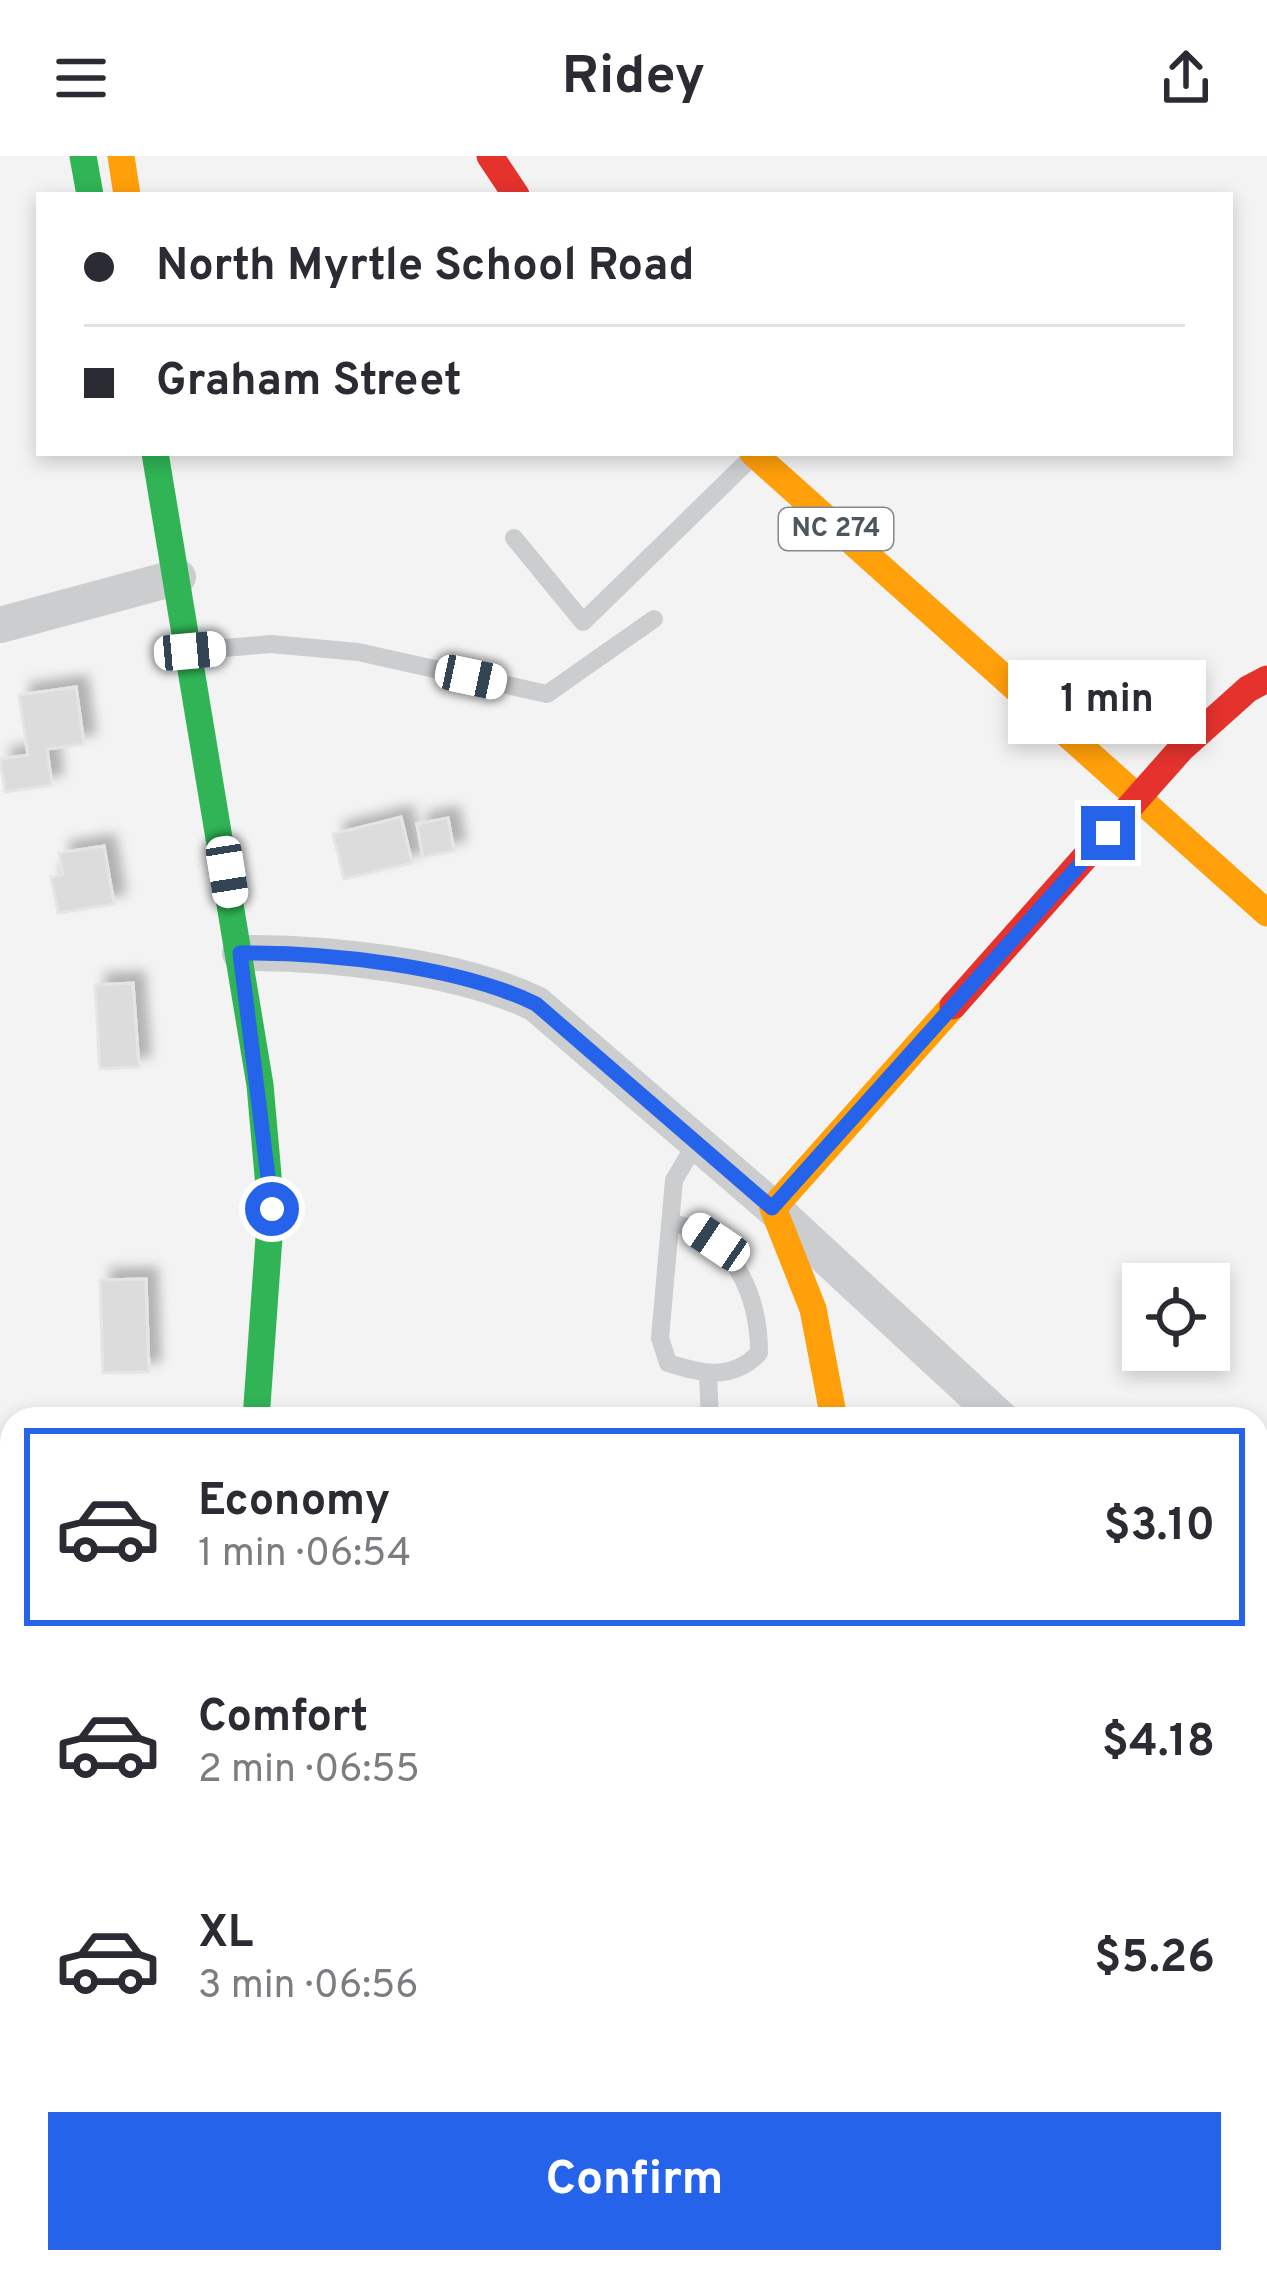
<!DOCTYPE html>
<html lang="en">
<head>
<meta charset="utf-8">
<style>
  :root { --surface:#fff; --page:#f7f7f7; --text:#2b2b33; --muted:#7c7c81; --line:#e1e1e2; --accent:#2563eb }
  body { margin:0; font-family:Overpass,sans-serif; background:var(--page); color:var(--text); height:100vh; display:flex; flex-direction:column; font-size:45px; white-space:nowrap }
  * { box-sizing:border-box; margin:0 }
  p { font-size:39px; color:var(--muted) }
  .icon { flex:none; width:66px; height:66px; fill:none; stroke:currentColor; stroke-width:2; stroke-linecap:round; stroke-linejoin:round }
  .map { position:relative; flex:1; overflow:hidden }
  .side { position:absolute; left:0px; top:1251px; width:1269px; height:867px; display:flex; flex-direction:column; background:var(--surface); border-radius:36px 36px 0 0; box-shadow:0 6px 18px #0003 }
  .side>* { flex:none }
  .hud { position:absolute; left:36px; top:36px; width:1197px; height:264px; border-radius:0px; box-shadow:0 6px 18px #0003; display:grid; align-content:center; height:264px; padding:0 48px; background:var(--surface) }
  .tools { position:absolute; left:1122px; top:1107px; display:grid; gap:24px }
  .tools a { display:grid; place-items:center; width:108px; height:108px; border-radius:0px; background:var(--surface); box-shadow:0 6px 18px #0003; font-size:60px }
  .end { position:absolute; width:54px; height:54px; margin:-27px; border:15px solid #2563eb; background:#fff; box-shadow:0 0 0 6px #fff }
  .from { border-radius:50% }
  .bubble { position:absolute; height:84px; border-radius:0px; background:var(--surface); box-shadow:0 6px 18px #0003; font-size:39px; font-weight:700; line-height:84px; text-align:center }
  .car { position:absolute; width:36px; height:72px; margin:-36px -18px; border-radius:15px; box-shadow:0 0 9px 3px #0007; background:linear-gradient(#fff 24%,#345 0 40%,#fff 0 76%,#345 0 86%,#fff 0) }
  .hud b { display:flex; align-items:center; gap:42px; height:114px; font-size:45px }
  .hud b+b { border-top:3px solid var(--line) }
  .hud i { width:30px; height:30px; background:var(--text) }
  ul { padding:21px 0 0; list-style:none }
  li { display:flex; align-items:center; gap:36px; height:198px; margin:0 24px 18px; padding:0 24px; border:6px solid transparent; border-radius:0px }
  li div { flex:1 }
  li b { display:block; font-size:45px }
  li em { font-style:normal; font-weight:700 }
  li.on { border-color:var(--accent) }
  li>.icon { width:108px; height:108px; stroke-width:1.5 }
  .action { display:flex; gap:24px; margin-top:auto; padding:24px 48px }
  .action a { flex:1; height:138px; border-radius:0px; background:var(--accent); color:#fff; font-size:48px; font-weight:700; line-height:138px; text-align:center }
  header { display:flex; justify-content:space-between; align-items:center; height:156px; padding:0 48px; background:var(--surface); font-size:54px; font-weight:700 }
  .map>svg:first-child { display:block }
  .building { fill:#dcdcdd; stroke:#e5e5e5; stroke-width:3; filter:url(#shadow) }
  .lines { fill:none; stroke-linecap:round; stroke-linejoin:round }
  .lane { stroke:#cbcdce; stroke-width:18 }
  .street { stroke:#cbcdce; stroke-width:36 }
  .fast { stroke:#30b455; stroke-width:27 }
  .slow { stroke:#ff9f0a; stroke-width:27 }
  .jam { stroke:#e5322d; stroke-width:27 }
  .route { stroke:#2563eb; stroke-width:15 }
  .labels { text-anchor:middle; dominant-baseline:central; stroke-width:9; stroke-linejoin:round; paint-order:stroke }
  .shield { fill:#fff; stroke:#82898e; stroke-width:3 }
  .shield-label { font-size:27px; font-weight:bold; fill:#4c565d }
</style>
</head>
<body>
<header><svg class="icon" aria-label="menu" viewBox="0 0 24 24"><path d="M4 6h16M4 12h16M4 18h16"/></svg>Ridey<svg class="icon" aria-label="share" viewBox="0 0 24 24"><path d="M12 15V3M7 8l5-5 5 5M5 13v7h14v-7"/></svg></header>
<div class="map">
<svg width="1267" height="2116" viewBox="0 0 1267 2116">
  <defs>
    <filter id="shadow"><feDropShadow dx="11" dy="-11" stdDeviation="6" flood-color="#0004"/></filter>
  </defs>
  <rect width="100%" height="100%" fill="#f3f3f3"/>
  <g class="building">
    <polygon points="76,531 84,588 47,593 52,629 5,636 0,603 28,599 19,539"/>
    <polygon points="401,661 412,707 344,723 333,678"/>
    <polygon points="448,662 454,695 423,701 417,668"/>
    <polygon points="104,690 114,748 58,757 51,721 63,719 59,697"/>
    <polygon points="133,827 139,911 100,913 95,829"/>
    <polygon points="146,1123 149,1216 103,1217 100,1124"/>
  </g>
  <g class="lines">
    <g class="lane">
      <polyline points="514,382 583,466 751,302"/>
      <polyline points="190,495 271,488 358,496 547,538 654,463"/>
      <path d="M673,1067C734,1080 759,1140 759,1197C732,1225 702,1218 668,1207L660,1182L674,1024L696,987"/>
      <polyline points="708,1220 710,1263"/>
    </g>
    <g class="street">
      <polyline points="0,469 178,421"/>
      <path d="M240,797C327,796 458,810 536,848L773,1052L1001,1263"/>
      <polyline points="1257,1320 1267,1309"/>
      <polyline points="1257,1498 1267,1507"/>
      <polyline points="0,2046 12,2048"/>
      <polyline points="969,2106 999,2116"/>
      <polyline points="886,2116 887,2106"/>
    </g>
    <g class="fast">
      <polyline points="83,0 90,39"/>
      <polyline points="155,297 260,929 271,1053 256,1263"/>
    </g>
    <g class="slow">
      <polyline points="121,0 127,39"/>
      <polyline points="753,297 1267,757"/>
      <polyline points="834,1263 813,1153 773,1052 953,850"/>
    </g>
    <g class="jam">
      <polyline points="490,0 516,39"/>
      <polyline points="953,850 1181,593 1248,533 1267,523"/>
      <polyline points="87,2116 89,2106"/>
    </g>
  </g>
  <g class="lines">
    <path class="route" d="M272,1053L240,797C327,796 458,810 536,848L772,1052L1108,677"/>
  </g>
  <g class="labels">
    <rect class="shield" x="779" y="352" width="114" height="42" rx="9"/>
    <g class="shield-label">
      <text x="836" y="373">NC 274</text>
    </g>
  </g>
</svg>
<div class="tools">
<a><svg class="icon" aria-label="locate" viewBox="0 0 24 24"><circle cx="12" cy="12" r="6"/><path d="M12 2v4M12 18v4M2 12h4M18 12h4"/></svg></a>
</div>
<i class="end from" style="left:272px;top:1053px"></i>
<i class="end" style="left:1108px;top:677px"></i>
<div class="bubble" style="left:1008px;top:504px;width:198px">1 min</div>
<i class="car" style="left:190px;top:495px;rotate:85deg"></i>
<i class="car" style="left:471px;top:521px;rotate:102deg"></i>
<i class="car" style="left:227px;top:716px;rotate:171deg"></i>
<i class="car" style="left:716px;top:1086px;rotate:304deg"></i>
<div class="hud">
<b><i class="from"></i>North Myrtle School Road</b>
<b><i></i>Graham Street</b>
</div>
<section class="side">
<ul>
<li class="on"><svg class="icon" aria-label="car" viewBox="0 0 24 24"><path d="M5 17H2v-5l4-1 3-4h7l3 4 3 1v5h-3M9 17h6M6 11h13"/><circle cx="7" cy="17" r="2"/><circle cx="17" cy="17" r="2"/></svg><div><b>Economy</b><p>1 min · 06:54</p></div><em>$3.10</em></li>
<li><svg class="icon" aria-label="car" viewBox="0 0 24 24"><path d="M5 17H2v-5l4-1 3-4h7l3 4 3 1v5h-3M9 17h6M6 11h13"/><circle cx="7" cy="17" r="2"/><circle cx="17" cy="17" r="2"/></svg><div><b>Comfort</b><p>2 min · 06:55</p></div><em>$4.18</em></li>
<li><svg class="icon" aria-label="car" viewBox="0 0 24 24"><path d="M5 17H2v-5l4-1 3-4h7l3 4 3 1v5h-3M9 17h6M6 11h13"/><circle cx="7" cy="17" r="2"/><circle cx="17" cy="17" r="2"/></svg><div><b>XL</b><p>3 min · 06:56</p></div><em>$5.26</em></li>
</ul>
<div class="action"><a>Confirm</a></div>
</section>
</div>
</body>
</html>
